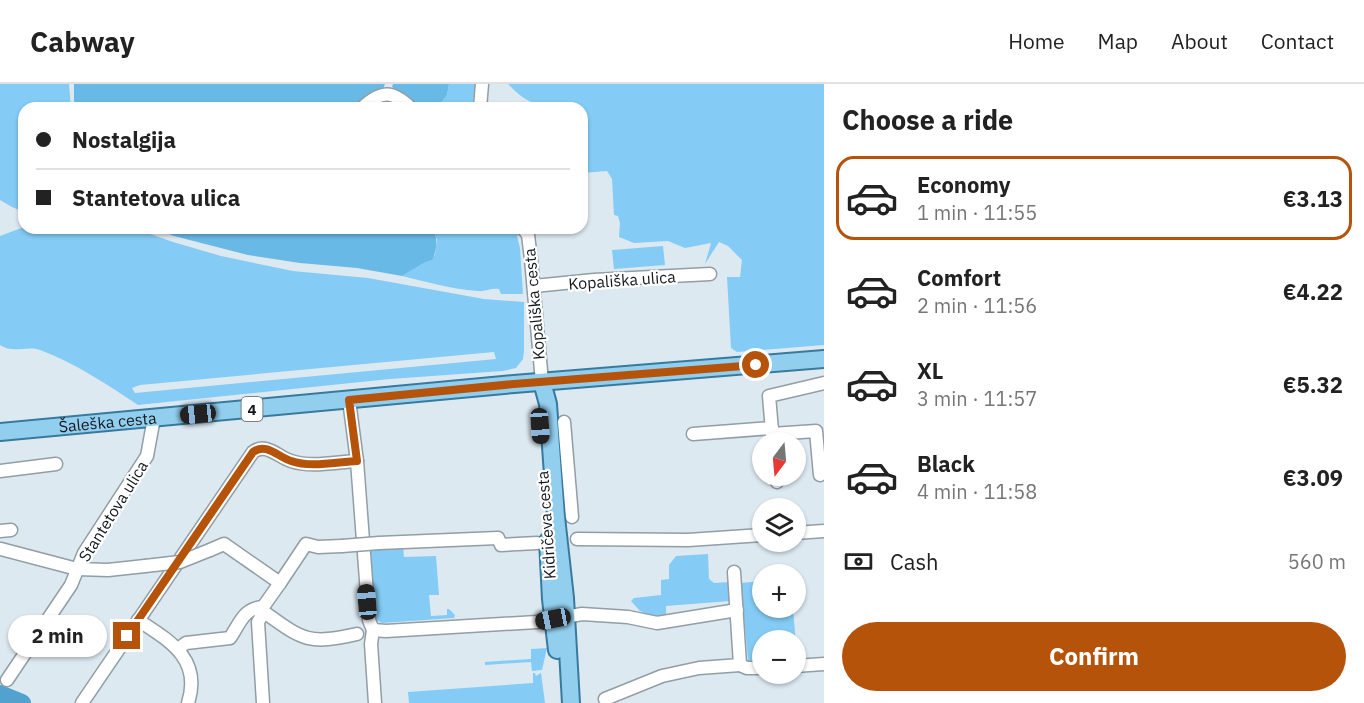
<!DOCTYPE html>
<html lang="en">
<head>
<meta charset="utf-8">
<style>
  :root { --surface:#fff; --page:#f6f6f6; --text:#222; --muted:#767676; --line:#e0e0e0; --accent:#b45309 }
  body { margin:0; font-family:"IBM Plex Sans",sans-serif; background:var(--page); color:var(--text); height:100vh; display:flex; flex-direction:column; font-size:22px; white-space:nowrap }
  * { box-sizing:border-box; margin:0 }
  p { font-size:20px; color:var(--muted) }
  .icon { flex:none; width:33px; height:33px; fill:none; stroke:currentColor; stroke-width:2; stroke-linecap:round; stroke-linejoin:round }
  .map { position:relative; flex:1; overflow:hidden }
  .panel { display:flex; flex-direction:column; background:var(--surface); width:540px }
  .panel>* { flex:none }
  .top-card { position:absolute; left:18px; top:18px; width:570px; height:132px; border-radius:18px; box-shadow:0 2px 4px #0004; display:grid; align-content:center; height:132px; padding:0 18px; background:var(--surface) }
  .needle { width:39px; rotate:196deg }
  .controls { position:absolute; left:752px; top:348px; display:grid; gap:12px }
  .controls a { display:grid; place-items:center; width:54px; height:54px; border-radius:50%; background:var(--surface); box-shadow:0 2px 4px #0004; font-size:30px }
  .end { position:absolute; width:27px; height:27px; margin:-14px; border:8px solid #b45309; background:#fff; box-shadow:0 0 0 3px #fff }
  .from { border-radius:50% }
  .bubble { position:absolute; height:42px; border-radius:21px; background:var(--surface); box-shadow:0 2px 4px #0004; font-size:20px; font-weight:800; line-height:42px; text-align:center }
  .car { position:absolute; width:18px; height:36px; margin:-18px -9px; border-radius:8px; box-shadow:0 0 4px 2px #0007; background:linear-gradient(#222 24%,#8ab4d8 0 40%,#222 0 76%,#8ab4d8 0 86%,#222 0) }
  .top-card b { display:flex; align-items:center; gap:21px; height:57px; font-size:22px }
  .top-card b+b { border-top:2px solid var(--line) }
  .top-card i { width:15px; height:15px; background:var(--text) }
  ul { padding:0; list-style:none }
  li { display:flex; align-items:center; gap:18px; height:84px; margin:0 12px 9px; padding:0 6px; border:3px solid transparent; border-radius:18px }
  li div { flex:1 }
  li b { display:block; font-size:22px }
  li em { font-style:normal; font-weight:800 }
  li.on { border-color:var(--accent) }
  li>.icon { width:54px; height:54px; stroke-width:1.5 }
  h2 { padding:0 18px; font-size:27px; line-height:72px }
  .pay { display:flex; align-items:center; gap:15px; height:66px; padding:0 18px; font-size:22px }
  .pay p { margin-inline-start:auto }
  .primary-button { display:flex; gap:12px; margin-top:auto; padding:12px 18px }
  .primary-button a { flex:1; height:69px; border-radius:36px; background:var(--accent); color:#fff; font-size:24px; font-weight:800; line-height:69px; text-align:center }
  header { display:flex; align-items:center; gap:36px; box-sizing:border-box; height:84px; padding:0 30px; background:var(--surface); border-bottom:2px solid var(--line) }
  header strong { font-size:28px }
  nav { display:flex; gap:33px; margin-inline-start:auto; font-size:21px }
  main { display:flex; flex:1; min-height:0 }
  .map>svg:first-child { display:block }
  .green { fill:#84ccf5; fill-rule:evenodd }
  .forest { fill:#69b9e7 }
  .lines { fill:none; stroke-linecap:round; stroke-linejoin:round }
  .river { stroke:#51a2ce; stroke-width:18 }
  .minor-casing { stroke:#929da4; stroke-width:15 }
  .major-casing { stroke:#387a9e; stroke-width:20 }
  .minor { stroke:#fff; stroke-width:12 }
  .major { stroke:#92ceee; stroke-width:16 }
  .minor-bridge-casing { stroke:#929da4; stroke-width:15; stroke-linecap:butt }
  .minor-bridge { stroke:#fff; stroke-width:12 }
  .route { stroke:#b45309; stroke-width:8 }
  .labels { text-anchor:middle; dominant-baseline:central; stroke-width:4.5; stroke-linejoin:round; paint-order:stroke }
  .shield { fill:#fff; stroke:#5c5f61; stroke-width:1.5 }
  .shield-label { font-size:15px; font-weight:bold; fill:#161a1d }
  .street-label { font-size:16px; fill:#161a1d; stroke:#fff }
</style>
</head>
<body>
<header>
<strong>Cabway</strong>
<nav><a>Home</a><a>Map</a><a>About</a><a>Contact</a></nav>
</header>
<main>
<div class="map">
<svg width="824" height="619" viewBox="0 0 824 619">
  <rect width="100%" height="100%" fill="#dde9f1"/>
  <g class="green">
    <polygon points="0,0 69,0 71,24 24,24 24,128 12,123 0,116"/>
    <polygon points="449,0 476,0 472,24 437,24 447,11"/>
    <path d="M508,0H824V261L737,268L731,264L727,193H740L742,176L728,162L719,158L705,180L711,159L685,164L668,157L634,159L619,153L620,139L618,132L614,131L612,95L607,87L582,89V24H564L563,22C539,25 525,18 508,0Z"/>
    <path d="M24,143L133,144L173,158L221,172L293,187L368,194L484,215L524,218V267L523,275L516,284L503,287L390,295L138,321C108,301 75,279 40,266C27,261 13,270 0,261V152ZM494,268L496,275L135,309L132,304L140,301Z"/>
    <path d="M433,144H518L521,150L517,152L520,164L523,210H501L499,205C490,204 485,208 477,207C452,205 426,198 402,192L435,171L437,156Z"/>
    <polygon points="663,162 665,181 614,185 612,166"/>
    <polygon points="403,462 404,473 436,472 439,511 429,511 431,532 447,531 447,525 449,525 455,531 454,534 382,539 373,534 368,464"/>
    <polygon points="708,470 709,495 714,499 729,498 730,517 666,522 666,530 659,536 640,527 631,517 634,514 661,511 661,496 669,495 669,481 676,472"/>
    <polygon points="762,497 762,524 793,524 797,573 795,573 795,556 762,556 762,576 748,577 741,499"/>
    <polygon points="547,564 542,586 532,587 531,578 485,581 485,578 531,575 531,565"/>
    <polygon points="533,589 535,589 536,592 541,589 545,619 409,619 408,608 533,599"/>
  </g>
  <g class="forest">
    <polygon points="74,0 385,0 383,5 356,24 74,24"/>
    <polygon points="393,0 449,0 447,11 437,24 417,24 392,3"/>
    <path d="M154,144H433C438,154 437,167 432,176L425,178L402,192L357,184L300,179L248,171L174,152Z"/>
  </g>
  <g class="lines">
    <polyline class="river" points="0,610 22,619"/>
    <g class="minor-casing">
      <g id="minor">
        <path d="M362,24C382,5 393,7 411,24"/>
        <polyline points="480,24 482,0"/>
        <polyline points="523,144 528,151 531,175 542,298"/>
        <polyline points="534,202 594,196 710,190"/>
        <polyline points="349,316 357,377 369,536 373,546 371,560 375,619"/>
        <polyline points="564,338 572,433"/>
        <polyline points="693,350 772,344"/>
        <polyline points="772,350 816,347 820,391"/>
        <polyline points="773,358 769,312 824,299"/>
        <polyline points="0,387 56,380"/>
        <polyline points="776,392 777,398"/>
        <polyline points="0,447 11,446"/>
        <polyline points="795,449 824,447"/>
        <polyline points="577,455 688,456 762,451"/>
        <polyline points="379,459 498,454 501,461 537,459"/>
        <polyline points="1,465 77,485 108,486 145,482"/>
        <polyline points="210,466 224,460 280,499 306,460 318,463 342,462"/>
        <path d="M264,528C303,556 308,561 357,550"/>
        <path d="M138,536C170,557 202,575 188,619"/>
        <polyline points="373,546 386,547 537,538 582,530 628,533 657,539 737,526"/>
        <path d="M178,565L186,559L230,554C240,539 244,524 263,523"/>
        <polyline points="740,581 747,584 762,584"/>
        <polyline points="795,582 824,580"/>
        <polyline points="7,596 71,501 84,469 147,372 154,334"/>
        <polyline points="605,615 662,592 699,584 740,581 734,488"/>
        <path d="M82,619L253,368C266,358 278,373 291,377C311,384 336,378 357,377"/>
        <polyline points="263,619 258,538 264,528 263,523 280,499"/>
      </g>
    </g>
    <g class="major-casing">
      <g id="major">
        <polyline points="542,298 548,320 556,433 565,514 571,619"/>
        <path id="s1" d="M0,348L514,300L824,275"/>
        <polyline points="548,457 551,515 557,566"/>
      </g>
    </g>
    <use href="#minor" class="minor"/>
    <use href="#major" class="major"/>
    <g class="minor-bridge-casing">
      <g id="minor-bridge">
        <polyline points="342,462 379,459"/>
        <polyline points="145,482 180,478 210,466"/>
      </g>
    </g>
    <use href="#minor-bridge" class="minor-bridge"/>
  </g>
  <g class="lines">
    <path class="route" d="M127,552L253,368C266,358 278,373 291,377C311,384 336,378 357,377L349,316L514,300L756,281"/>
  </g>
  <g class="labels">
    <rect class="shield" x="241.5" y="313" width="21" height="24" rx="4.5"/>
    <g class="shield-label">
      <text x="252" y="325">4</text>
    </g>
    <g class="street-label">
      <text transform="translate(622 196) rotate(-4)">Kopališka ulica</text>
      <text transform="translate(534 220) rotate(-95)">Kopališka cesta</text>
      <text stroke="none"><textPath href="#s1" startOffset="108">Šaleška cesta</textPath></text>
      <text transform="translate(113 427) rotate(-58)">Stantetova ulica</text>
      <text transform="translate(546 441) rotate(-94)">Kidričeva cesta</text>
    </g>
  </g>
</svg>
<div class="controls">
<a><svg class="needle" viewBox="-14 -14 28 28"><path d="M0-13l5 13h-10z" fill="#e53935"/><path d="M0 13l5-13h-10z" fill="#767676"/></svg></a>
<a><svg class="icon" aria-label="layers" viewBox="0 0 24 24"><path d="M12 4l9 5-9 5-9-5zM3 14l9 5 9-5"/></svg></a>
<a>+</a>
<a>−</a>
</div>
<i class="end from" style="left:756px;top:281px"></i>
<i class="end" style="left:127px;top:552px"></i>
<div class="bubble" style="left:8px;top:531px;width:99px">2 min</div>
<i class="car" style="left:198px;top:330px;rotate:264deg"></i>
<i class="car" style="left:540px;top:342px;rotate:176deg"></i>
<i class="car" style="left:367px;top:518px;rotate:355deg"></i>
<i class="car" style="left:553px;top:535px;rotate:259deg"></i>
<div class="top-card">
<b><i class="from"></i>Nostalgija</b>
<b><i></i>Stantetova ulica</b>
</div>
</div>
<section class="panel">
<h2>Choose a ride</h2>
<ul>
<li class="on"><svg class="icon" aria-label="car" viewBox="0 0 24 24"><path d="M5 17H2v-5l4-1 3-4h7l3 4 3 1v5h-3M9 17h6M6 11h13"/><circle cx="7" cy="17" r="2"/><circle cx="17" cy="17" r="2"/></svg><div><b>Economy</b><p>1 min · 11:55</p></div><em>€3.13</em></li>
<li><svg class="icon" aria-label="car" viewBox="0 0 24 24"><path d="M5 17H2v-5l4-1 3-4h7l3 4 3 1v5h-3M9 17h6M6 11h13"/><circle cx="7" cy="17" r="2"/><circle cx="17" cy="17" r="2"/></svg><div><b>Comfort</b><p>2 min · 11:56</p></div><em>€4.22</em></li>
<li><svg class="icon" aria-label="car" viewBox="0 0 24 24"><path d="M5 17H2v-5l4-1 3-4h7l3 4 3 1v5h-3M9 17h6M6 11h13"/><circle cx="7" cy="17" r="2"/><circle cx="17" cy="17" r="2"/></svg><div><b>XL</b><p>3 min · 11:57</p></div><em>€5.32</em></li>
<li><svg class="icon" aria-label="car" viewBox="0 0 24 24"><path d="M5 17H2v-5l4-1 3-4h7l3 4 3 1v5h-3M9 17h6M6 11h13"/><circle cx="7" cy="17" r="2"/><circle cx="17" cy="17" r="2"/></svg><div><b>Black</b><p>4 min · 11:58</p></div><em>€3.09</em></li>
</ul>
<div class="pay"><svg class="icon" aria-label="cash" viewBox="0 0 24 24"><path d="M3 7h18v10H3z"/><circle cx="12" cy="12" r="2"/></svg>Cash<p>560 m</p></div>
<div class="primary-button"><a>Confirm</a></div>
</section>
</main>
</body>
</html>
